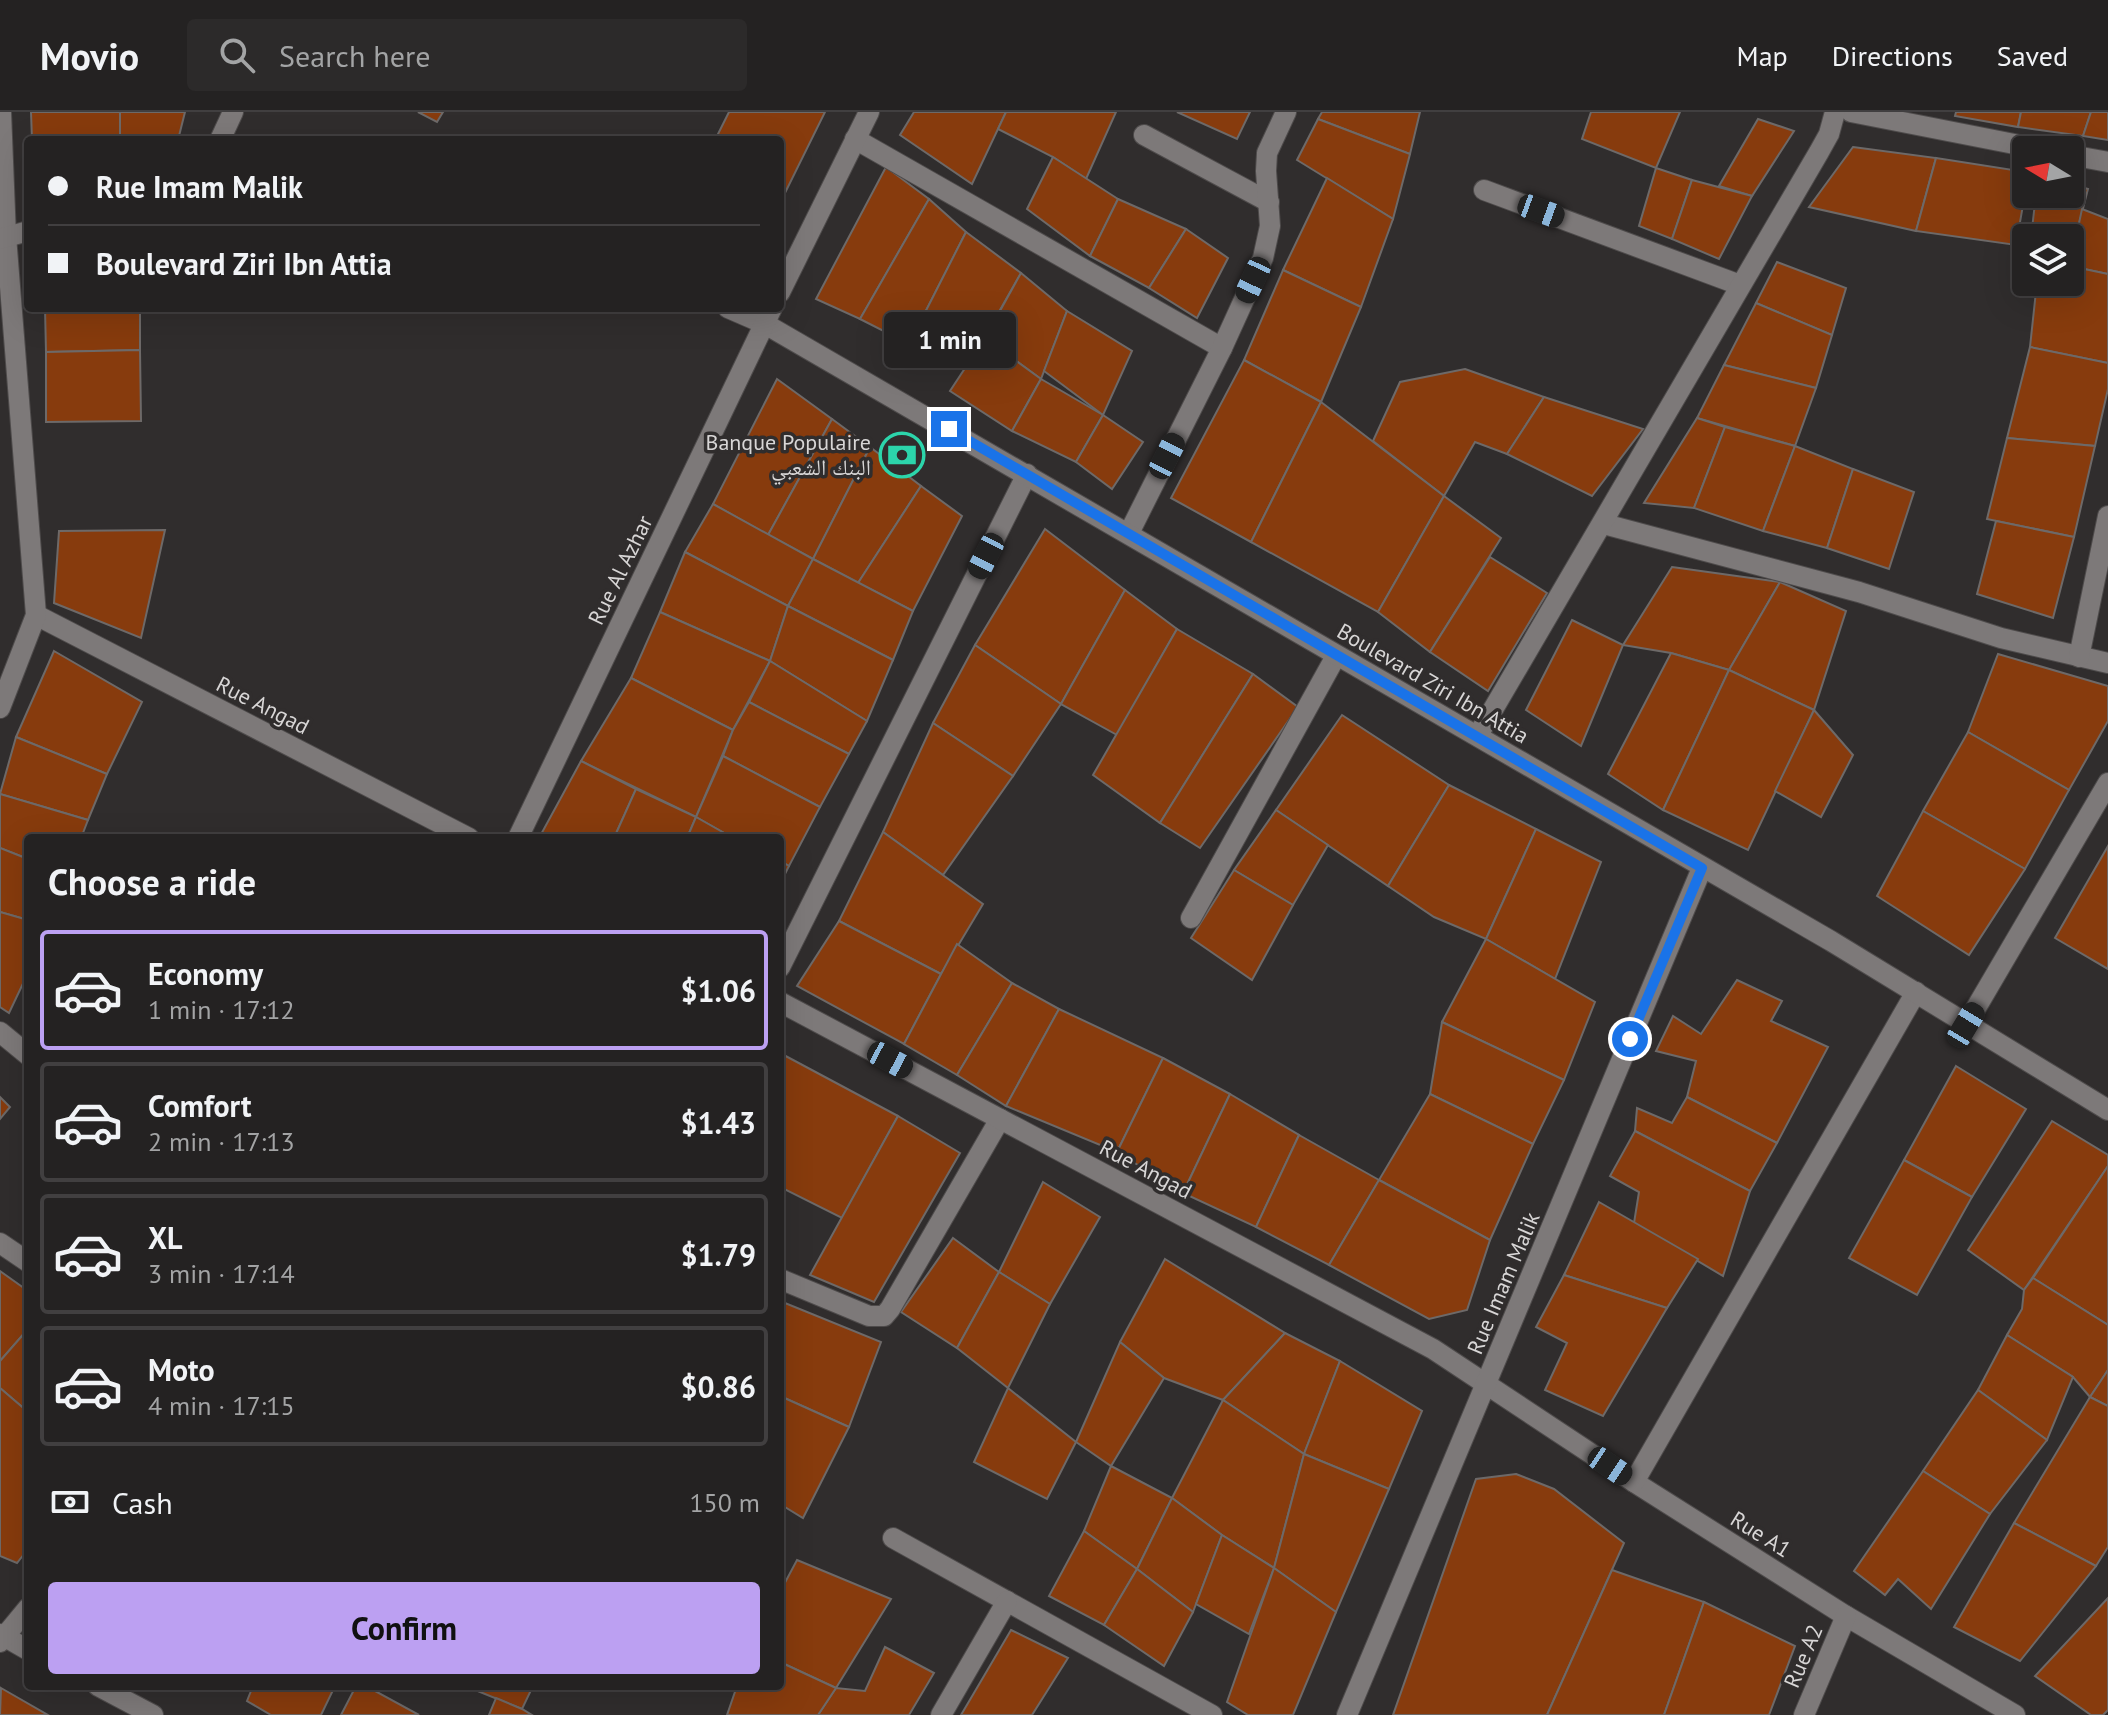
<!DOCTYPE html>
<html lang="en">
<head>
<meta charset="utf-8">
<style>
  :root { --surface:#242222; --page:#2c2a2a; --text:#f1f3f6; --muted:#a3a4a5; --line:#413f40; --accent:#bca0f2 }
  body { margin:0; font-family:"PT Sans","Noto Naskh Arabic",sans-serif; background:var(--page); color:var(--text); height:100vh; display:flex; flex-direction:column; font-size:30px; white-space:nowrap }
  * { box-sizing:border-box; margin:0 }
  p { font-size:26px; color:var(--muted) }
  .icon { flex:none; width:44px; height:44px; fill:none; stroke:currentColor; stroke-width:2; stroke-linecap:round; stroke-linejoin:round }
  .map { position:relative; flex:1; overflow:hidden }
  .sheet { position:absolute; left:24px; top:722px; width:760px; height:856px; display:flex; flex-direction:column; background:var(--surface); border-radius:8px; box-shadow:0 8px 32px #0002,0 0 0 2px var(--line) }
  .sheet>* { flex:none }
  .top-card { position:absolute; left:24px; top:24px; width:760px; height:176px; border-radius:8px; box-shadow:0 8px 32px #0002,0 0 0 2px var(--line); display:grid; align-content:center; height:176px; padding:0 24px; background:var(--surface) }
  .needle { width:52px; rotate:280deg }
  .controls { position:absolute; left:2012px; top:24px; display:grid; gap:16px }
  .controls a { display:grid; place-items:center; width:72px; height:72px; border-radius:8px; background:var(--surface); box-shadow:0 8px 32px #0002,0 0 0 2px var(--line); font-size:40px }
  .end { position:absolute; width:36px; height:36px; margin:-18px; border:10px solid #1a73e8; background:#fff; box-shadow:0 0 0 4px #fff }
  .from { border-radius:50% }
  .bubble { position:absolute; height:56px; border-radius:8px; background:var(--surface); box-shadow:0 8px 32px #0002,0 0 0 2px var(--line); font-size:26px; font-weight:700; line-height:56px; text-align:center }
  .car { position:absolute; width:24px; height:48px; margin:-24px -12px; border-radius:10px; box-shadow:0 0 6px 2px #0007; background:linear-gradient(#222 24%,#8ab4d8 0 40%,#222 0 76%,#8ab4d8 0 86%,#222 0) }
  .top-card b { display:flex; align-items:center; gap:28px; height:76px; font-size:30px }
  .top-card b+b { border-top:2px solid var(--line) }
  .top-card i { width:20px; height:20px; background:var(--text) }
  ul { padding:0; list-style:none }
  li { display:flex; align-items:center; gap:24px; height:120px; margin:0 16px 12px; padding:0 8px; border:4px solid var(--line); border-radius:8px }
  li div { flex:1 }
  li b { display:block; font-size:30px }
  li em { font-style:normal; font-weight:700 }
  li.selected { border-color:var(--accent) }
  li>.icon { width:72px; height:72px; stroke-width:1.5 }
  h2 { padding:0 24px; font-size:36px; line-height:96px }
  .pay { display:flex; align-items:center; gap:20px; height:88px; padding:0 24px; font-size:30px }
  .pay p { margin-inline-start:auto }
  .cta { display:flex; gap:16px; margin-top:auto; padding:16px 24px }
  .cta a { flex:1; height:92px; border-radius:8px; background:var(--accent); color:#111; font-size:32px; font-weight:700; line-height:92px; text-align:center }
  header { display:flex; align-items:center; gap:48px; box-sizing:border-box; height:112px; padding:0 40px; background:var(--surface); border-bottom:2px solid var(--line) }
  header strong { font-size:38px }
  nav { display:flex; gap:44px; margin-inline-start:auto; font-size:28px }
  .search { width:560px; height:72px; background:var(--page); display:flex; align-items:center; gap:20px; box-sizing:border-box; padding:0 28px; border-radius:8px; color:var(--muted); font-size:30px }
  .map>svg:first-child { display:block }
  .building { fill:#873b0d; stroke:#6d6968; stroke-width:2 }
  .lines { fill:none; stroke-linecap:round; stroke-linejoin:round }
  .lane-casing { stroke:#4e4b4b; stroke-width:22 }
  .street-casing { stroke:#4e4b4b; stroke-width:22 }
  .secondary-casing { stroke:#4e4b4b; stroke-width:22 }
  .lane { stroke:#7d7979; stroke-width:20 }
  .street { stroke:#7d7979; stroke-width:20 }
  .secondary { stroke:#7d7979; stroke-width:20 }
  .route { stroke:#1a73e8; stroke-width:10 }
  .labels { text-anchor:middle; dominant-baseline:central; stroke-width:7; stroke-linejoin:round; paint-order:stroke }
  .poi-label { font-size:22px; fill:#d8d6d6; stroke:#302d2d; text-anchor:end }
  .street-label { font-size:22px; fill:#d8d6d6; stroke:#302d2d }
</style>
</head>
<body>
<header>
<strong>Movio</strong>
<div class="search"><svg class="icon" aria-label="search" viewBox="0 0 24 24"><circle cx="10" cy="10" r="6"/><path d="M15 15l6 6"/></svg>Search here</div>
<nav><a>Map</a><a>Directions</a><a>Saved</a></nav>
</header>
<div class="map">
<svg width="2108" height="1603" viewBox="0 0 2108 1603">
  <rect width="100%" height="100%" fill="#302d2d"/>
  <g class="building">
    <polygon points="31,0 120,0 120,28 32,28"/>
    <polygon points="120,0 185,0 178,28 120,28"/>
    <polygon points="418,0 443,0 437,10"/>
    <polygon points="729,0 825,0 780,91 780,28 715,28"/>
    <polygon points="914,0 1006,0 972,72 900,23"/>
    <polygon points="1006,0 1116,0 1086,67 1053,45 998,17"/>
    <polygon points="1177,0 1250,0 1237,27"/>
    <polygon points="1322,0 1420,0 1410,42 1318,7"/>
    <polygon points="1591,0 1680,0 1656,56 1582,27"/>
    <polygon points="1956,0 2021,0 2018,15 1955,4"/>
    <polygon points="2021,0 2091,0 2083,24 2018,15"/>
    <polygon points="2091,0 2108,0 2108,28 2083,24"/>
    <polygon points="1318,7 1410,42 1393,107 1297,48"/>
    <polygon points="1758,7 1794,19 1752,84 1719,74"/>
    <polygon points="1853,35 1936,46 1916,119 1809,95"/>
    <polygon points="1053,45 1118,87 1090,144 1027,97"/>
    <polygon points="1936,46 2026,60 2026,76 2016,133 1916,119"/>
    <polygon points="886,55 929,87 860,207 816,187"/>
    <polygon points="1656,56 1692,68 1672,127 1639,114"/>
    <polygon points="1327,66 1393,107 1361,195 1283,158"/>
    <polygon points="1692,68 1752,84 1719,147 1672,127"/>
    <polygon points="2070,72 2088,77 2070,147 2070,126 2031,126 2036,82 2070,82"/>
    <polygon points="929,87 966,120 909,232 860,207"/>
    <polygon points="1118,87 1186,117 1149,176 1090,144"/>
    <polygon points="2082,97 2108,107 2108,162 2070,154"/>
    <polygon points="1186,117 1228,146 1197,206 1149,176"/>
    <polygon points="966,120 1021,161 966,258 909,232"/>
    <polygon points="1777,150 1846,176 1832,223 1756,191"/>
    <polygon points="2070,154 2108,162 2108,251 2030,235 2037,170 2070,170"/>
    <polygon points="1283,158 1361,195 1321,290 1244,248"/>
    <polygon points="1021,161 1067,199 1041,267 985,226"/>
    <polygon points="1756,191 1832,223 1816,276 1724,253"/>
    <polygon points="45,196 140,196 140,238 46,240"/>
    <polygon points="1067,199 1132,239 1103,303 1044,259"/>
    <polygon points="985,226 1041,267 1012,319 950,279"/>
    <polygon points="2030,235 2108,251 2108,277 2095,334 2007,326"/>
    <polygon points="140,238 141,309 46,310 46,240"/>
    <polygon points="1244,248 1321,290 1251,430 1171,386"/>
    <polygon points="1724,253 1816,276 1795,334 1697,306"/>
    <polygon points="1465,257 1544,285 1507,342 1475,330 1444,384 1373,329 1400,270"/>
    <polygon points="777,267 832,307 768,423 713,392"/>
    <polygon points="1041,267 1103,303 1076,350 1012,319"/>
    <polygon points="1544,285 1643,317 1592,384 1507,342"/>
    <polygon points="1321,290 1444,384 1378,500 1251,430"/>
    <polygon points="1103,303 1143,330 1112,377 1076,350"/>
    <polygon points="1697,306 1725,315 1694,396 1644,391"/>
    <polygon points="832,307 870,335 813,447 768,423"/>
    <polygon points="1725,315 1795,334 1763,419 1694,396"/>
    <polygon points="2007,326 2095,334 2074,425 1987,407"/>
    <polygon points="1795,334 1853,357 1827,436 1763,419"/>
    <polygon points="870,335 921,374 858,471 813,447"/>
    <polygon points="1853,357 1914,380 1889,457 1827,436"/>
    <polygon points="921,374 962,404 913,499 858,471"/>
    <polygon points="1444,384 1501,426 1430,540 1378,500"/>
    <polygon points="713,392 813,447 788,494 685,440"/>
    <polygon points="1996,409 2074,425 2053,506 1977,482"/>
    <polygon points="1045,417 1125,478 1061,592 975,533"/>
    <polygon points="165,418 141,526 54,491 59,419"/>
    <polygon points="685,440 788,494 770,549 660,500"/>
    <polygon points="1490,445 1547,481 1488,579 1430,540"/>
    <polygon points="813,447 913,499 893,548 788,494"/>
    <polygon points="1672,455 1780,470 1729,558 1671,541 1623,533"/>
    <polygon points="1780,470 1846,499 1814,598 1729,558"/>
    <polygon points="1125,478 1177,517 1117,623 1061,592"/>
    <polygon points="788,494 893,548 867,609 770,549"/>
    <polygon points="660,500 770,549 733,618 631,566"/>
    <polygon points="1572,508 1623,533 1581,634 1526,598"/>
    <polygon points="1177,517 1253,562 1160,711 1093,663"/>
    <polygon points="975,533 1061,592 1013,664 933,611"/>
    <polygon points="54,539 142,590 107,662 16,625"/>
    <polygon points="1671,541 1729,558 1663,698 1608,662"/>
    <polygon points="1998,542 2108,574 2108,609 2069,678 1968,620"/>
    <polygon points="770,549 867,609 849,642 749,590"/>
    <polygon points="1729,558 1814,598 1748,738 1663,698"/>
    <polygon points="1253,562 1298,595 1200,736 1160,711"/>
    <polygon points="631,566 733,618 696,705 581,649"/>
    <polygon points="749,590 849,642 820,695 723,644 733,618"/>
    <polygon points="1814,598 1853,643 1821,705 1775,679"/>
    <polygon points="1342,603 1449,673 1388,774 1276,698"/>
    <polygon points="933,611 1013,664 943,763 883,720"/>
    <polygon points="1968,620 2069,678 2025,757 1923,699"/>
    <polygon points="16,625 107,662 88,708 0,682"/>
    <polygon points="723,644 820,695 789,754 780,749 780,726 733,726 696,705"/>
    <polygon points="581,649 636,677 614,726 539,726"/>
    <polygon points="1449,673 1536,717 1486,827 1434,805 1388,774"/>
    <polygon points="636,677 696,705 687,726 614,726"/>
    <polygon points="0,682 88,708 81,726 28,726 28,747 0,736"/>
    <polygon points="1276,698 1328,733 1293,793 1234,758"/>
    <polygon points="1923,699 2025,757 1969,843 1877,784"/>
    <polygon points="696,705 733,726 687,726"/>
    <polygon points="1536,717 1601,750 1555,867 1486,827"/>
    <polygon points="883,720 983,792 941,862 839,809"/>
    <polygon points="2108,734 2108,857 2055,826"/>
    <polygon points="0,736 28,747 28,808 0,800"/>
    <polygon points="780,749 789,754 780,772"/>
    <polygon points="1234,758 1293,793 1252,868 1191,826"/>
    <polygon points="0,800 28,808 28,861 9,901 0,895"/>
    <polygon points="839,809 941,862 904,932 797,874"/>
    <polygon points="1486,827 1595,890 1564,968 1442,910"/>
    <polygon points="957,832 1012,871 957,963 904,932"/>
    <polygon points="1737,868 1782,889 1771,909 1828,935 1777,1031 1687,985 1696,949 1656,939 1673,904 1701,922"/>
    <polygon points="1012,871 1059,897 1006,994 957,963"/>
    <polygon points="1059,897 1163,946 1117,1040 1006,994"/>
    <polygon points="1442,910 1564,968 1533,1032 1430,982"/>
    <polygon points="780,941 898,1004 842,1106 780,1075"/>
    <polygon points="1163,946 1230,982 1183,1081 1117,1040"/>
    <polygon points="1956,954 2026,997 1972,1085 1904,1048"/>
    <polygon points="1230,982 1299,1023 1256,1115 1183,1081"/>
    <polygon points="1430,982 1533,1032 1490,1128 1379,1068"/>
    <polygon points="0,985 10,995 0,1007"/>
    <polygon points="1687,985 1777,1031 1750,1079 1635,1019 1637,996 1672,1011"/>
    <polygon points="898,1004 960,1041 874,1190 810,1163"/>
    <polygon points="2052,1009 2108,1043 2108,1054 2024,1178 1968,1138"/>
    <polygon points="1635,1019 1750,1079 1723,1164 1634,1111 1639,1080 1610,1064"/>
    <polygon points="1299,1023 1379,1068 1329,1153 1256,1115"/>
    <polygon points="1904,1048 1972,1085 1917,1183 1849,1146"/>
    <polygon points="2108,1054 2108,1213 2033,1166"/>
    <polygon points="1379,1068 1490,1128 1467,1198 1429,1207 1329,1153"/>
    <polygon points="1043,1070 1100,1105 1050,1192 999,1160"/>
    <polygon points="1599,1090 1698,1147 1667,1196 1564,1163"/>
    <polygon points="953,1126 999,1160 957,1236 901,1200"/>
    <polygon points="1165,1147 1285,1221 1223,1288 1164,1266 1120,1230"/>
    <polygon points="0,1159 28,1179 28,1217 0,1249"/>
    <polygon points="999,1160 1050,1192 1008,1276 957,1236"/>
    <polygon points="1564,1163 1667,1196 1603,1304 1545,1278 1567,1231 1536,1215"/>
    <polygon points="2033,1166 2108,1213 2108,1258 2090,1285 2073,1265 2007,1223 2022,1197 2024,1178"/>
    <polygon points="780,1189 881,1230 849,1315 780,1284"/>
    <polygon points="28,1217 28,1300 0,1276 0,1249"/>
    <polygon points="1285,1221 1340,1249 1304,1342 1223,1288"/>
    <polygon points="2007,1223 2073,1265 2047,1328 1978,1278"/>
    <polygon points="1120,1230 1164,1266 1111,1354 1076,1330"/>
    <polygon points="1340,1249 1422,1299 1389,1377 1304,1342"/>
    <polygon points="2108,1258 2108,1294 2090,1285"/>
    <polygon points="0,1276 28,1300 28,1437 17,1451 0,1444"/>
    <polygon points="1008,1276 1076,1330 1047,1387 974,1350"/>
    <polygon points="1978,1278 2047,1328 1990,1402 1923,1359"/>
    <polygon points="780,1284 849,1315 803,1406 780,1392"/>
    <polygon points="2090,1285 2108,1294 2108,1435 2096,1454 2014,1411"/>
    <polygon points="1223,1288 1304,1342 1274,1456 1222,1423 1172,1386"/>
    <polygon points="1304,1342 1389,1377 1336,1500 1274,1456"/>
    <polygon points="1111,1354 1172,1386 1137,1457 1084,1419"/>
    <polygon points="1923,1359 1990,1402 1931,1497 1898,1467 1885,1483 1854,1459"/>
    <polygon points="1516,1362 1554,1377 1624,1431 1547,1603 1393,1603 1476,1367"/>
    <polygon points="1172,1386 1222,1423 1193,1500 1137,1457"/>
    <polygon points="2014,1411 2096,1454 2020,1549 1954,1515"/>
    <polygon points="1084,1419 1137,1457 1104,1513 1049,1484"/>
    <polygon points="1222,1423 1274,1456 1249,1522 1196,1492"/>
    <polygon points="797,1448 891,1487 836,1576 780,1550 780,1480"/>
    <polygon points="1274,1456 1336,1500 1293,1603 1248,1603 1227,1590"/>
    <polygon points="1137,1457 1193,1500 1164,1554 1104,1513"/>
    <polygon points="1612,1458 1704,1490 1664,1603 1547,1603"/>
    <polygon points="2108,1486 2108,1598 2103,1603 2091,1603 2035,1564"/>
    <polygon points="1704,1490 1795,1534 1769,1603 1664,1603"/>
    <polygon points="1011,1518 1068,1546 1032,1603 961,1603"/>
    <polygon points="885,1535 934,1561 909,1603 818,1603 836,1576 865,1579"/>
    <polygon points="780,1550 836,1576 818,1603 727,1603 737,1574 780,1574"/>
    <polygon points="253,1574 335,1574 321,1603 271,1603 247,1589"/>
    <polygon points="356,1574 366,1574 419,1603 341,1603"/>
    <polygon points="477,1574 533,1574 522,1597 475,1578"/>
    <polygon points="1,1576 48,1603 0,1603"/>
    <polygon points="496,1586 522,1597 532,1603 489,1603"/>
  </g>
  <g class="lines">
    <g class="lane-casing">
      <g id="lane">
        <polyline points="1144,23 1269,90"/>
        <polyline points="1191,806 1336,544"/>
        <polyline points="780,1167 869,1204 884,1204 890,1197 1000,1007"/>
      </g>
    </g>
    <g class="street-casing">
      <g id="street">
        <polyline points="1851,0 2045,38"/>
        <polyline points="855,27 1222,236"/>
        <polyline points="220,28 233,0"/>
        <polyline points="2070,43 2108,50"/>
        <polyline points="1484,78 1740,173"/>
        <polyline points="1604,412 1859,480 2001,526 2108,551"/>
        <polyline points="1129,421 1222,236 1263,146 1270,114 1266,59 1267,41 1286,0"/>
        <polyline points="36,503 469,726"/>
        <polyline points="2079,545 2108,404"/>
        <polyline points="0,596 36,503 6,124 1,0"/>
        <polyline points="1478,623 1819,40 1829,22 1835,0"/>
        <polyline points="780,855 1027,362"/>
        <polyline points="780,890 1433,1237 1634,1370 1846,1504 2015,1603"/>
        <polyline points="1966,913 2108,671"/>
        <polyline points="0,920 28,943"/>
        <polyline points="0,1131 28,1150"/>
        <polyline points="1634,1370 1916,880"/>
        <polyline points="893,1426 1212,1603"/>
        <polyline points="941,1603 1007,1489"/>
        <polyline points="1347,1603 1702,756"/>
        <polyline points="1804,1603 1846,1504"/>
      </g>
    </g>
    <g class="secondary-casing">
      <g id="secondary">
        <polyline points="0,127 28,119"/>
        <polyline points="780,180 869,0"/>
        <polyline points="728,196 765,212 1831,829 2108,998"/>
        <polyline points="518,726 772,196"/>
        <polyline points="0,1522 28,1538"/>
        <polyline points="0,1530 28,1496"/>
        <polyline points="98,1574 153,1603"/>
      </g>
    </g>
    <use href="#lane" class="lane"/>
    <use href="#street" class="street"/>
    <use href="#secondary" class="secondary"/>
  </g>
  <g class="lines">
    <polyline class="route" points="949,317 1702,756 1630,927"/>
  </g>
  <defs>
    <g id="bank-ring" transform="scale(2.3)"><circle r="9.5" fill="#302d2d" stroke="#2cd5ab" stroke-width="1.5"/><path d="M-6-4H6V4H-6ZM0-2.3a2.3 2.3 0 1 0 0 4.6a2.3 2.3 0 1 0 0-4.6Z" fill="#2cd5ab"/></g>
  </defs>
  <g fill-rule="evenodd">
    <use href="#bank-ring" x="902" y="343"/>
  </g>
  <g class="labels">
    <g class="poi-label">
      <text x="871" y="330">Banque Populaire<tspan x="871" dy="25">البنك الشعبي</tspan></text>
    </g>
    <g class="street-label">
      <text transform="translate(620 458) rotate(-64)">Rue Al Azhar</text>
      <text transform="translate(1433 571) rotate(30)">Boulevard Ziri Ibn Attia</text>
      <text transform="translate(263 593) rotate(27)">Rue Angad</text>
      <text transform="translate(1146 1057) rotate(28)">Rue Angad</text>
      <text transform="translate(1503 1171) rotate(-67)">Rue Imam Malik</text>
      <text transform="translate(1761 1422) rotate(32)">Rue A1</text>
      <text transform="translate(1803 1544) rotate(-67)">Rue A2</text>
    </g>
  </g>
</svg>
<div class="controls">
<a><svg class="needle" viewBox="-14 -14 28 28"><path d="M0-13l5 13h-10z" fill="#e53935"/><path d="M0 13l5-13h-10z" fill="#a3a4a5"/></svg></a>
<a><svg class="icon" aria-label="layers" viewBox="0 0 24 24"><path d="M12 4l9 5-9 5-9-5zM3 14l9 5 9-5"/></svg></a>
</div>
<i class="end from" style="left:1630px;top:927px"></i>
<i class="end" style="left:949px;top:317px"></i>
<div class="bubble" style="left:884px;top:200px;width:132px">1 min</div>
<i class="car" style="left:1541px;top:99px;rotate:110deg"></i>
<i class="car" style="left:1253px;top:168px;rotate:205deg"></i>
<i class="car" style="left:1167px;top:344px;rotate:27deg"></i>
<i class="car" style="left:986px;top:444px;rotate:207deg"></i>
<i class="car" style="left:1966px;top:913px;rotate:31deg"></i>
<i class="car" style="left:890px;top:948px;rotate:118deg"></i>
<i class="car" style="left:1610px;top:1354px;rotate:124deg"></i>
<div class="top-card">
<b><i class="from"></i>Rue Imam Malik</b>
<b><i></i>Boulevard Ziri Ibn Attia</b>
</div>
<section class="sheet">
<h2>Choose a ride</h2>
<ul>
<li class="selected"><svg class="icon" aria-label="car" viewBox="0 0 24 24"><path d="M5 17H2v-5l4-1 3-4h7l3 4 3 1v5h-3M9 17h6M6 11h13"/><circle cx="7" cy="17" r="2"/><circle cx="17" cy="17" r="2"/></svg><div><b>Economy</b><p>1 min · 17:12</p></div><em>$1.06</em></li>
<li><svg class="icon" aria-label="car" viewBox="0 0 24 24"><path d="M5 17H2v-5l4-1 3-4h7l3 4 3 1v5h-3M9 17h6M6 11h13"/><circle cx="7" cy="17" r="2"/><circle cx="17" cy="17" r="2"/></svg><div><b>Comfort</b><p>2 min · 17:13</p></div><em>$1.43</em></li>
<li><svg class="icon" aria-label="car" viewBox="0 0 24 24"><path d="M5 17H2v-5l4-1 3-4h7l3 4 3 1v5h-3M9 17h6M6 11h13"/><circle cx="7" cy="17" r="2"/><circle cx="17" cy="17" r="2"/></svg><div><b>XL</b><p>3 min · 17:14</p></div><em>$1.79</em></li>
<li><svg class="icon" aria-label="car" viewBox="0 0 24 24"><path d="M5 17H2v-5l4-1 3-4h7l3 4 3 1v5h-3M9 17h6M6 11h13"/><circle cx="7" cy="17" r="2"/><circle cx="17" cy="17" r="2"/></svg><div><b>Moto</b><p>4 min · 17:15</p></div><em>$0.86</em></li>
</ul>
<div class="pay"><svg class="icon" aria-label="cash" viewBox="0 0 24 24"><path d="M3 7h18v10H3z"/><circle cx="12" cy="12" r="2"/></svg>Cash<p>150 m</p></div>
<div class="cta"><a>Confirm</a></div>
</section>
</div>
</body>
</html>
